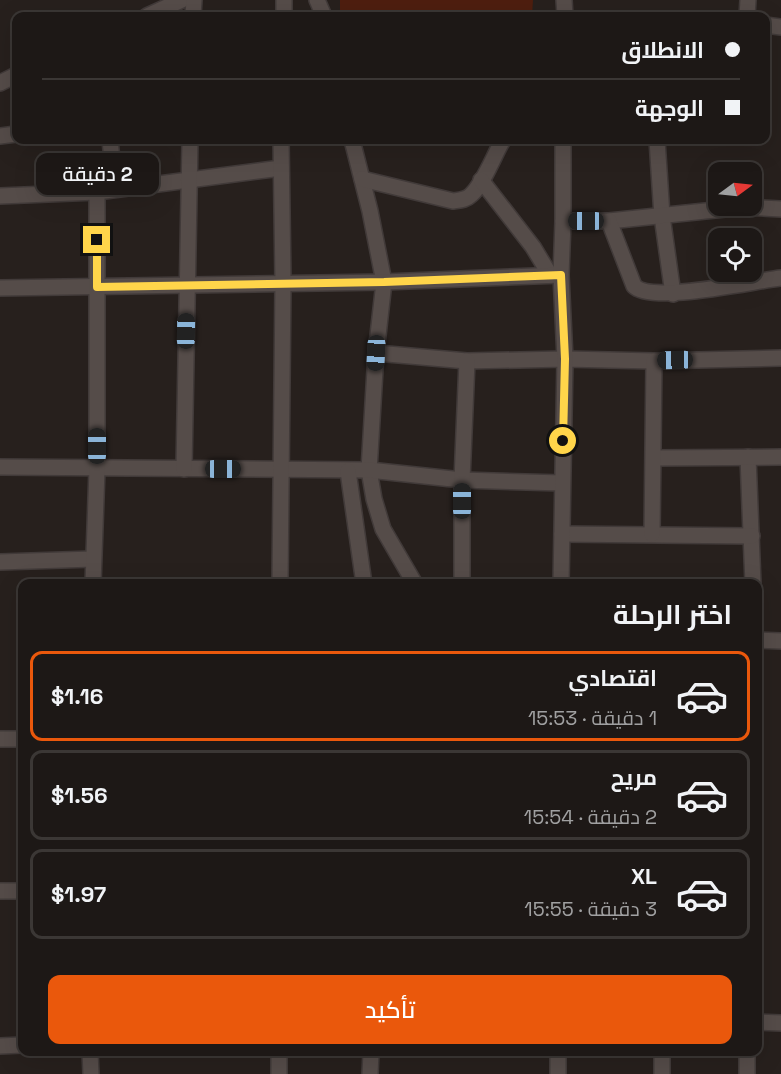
<!DOCTYPE html>
<html lang="ar">
<head>
<meta charset="utf-8">
<style>
  :root { --surface:#1d1816; --page:#2a2523; --text:#f1f3f6; --muted:#a0a0a1; --line:#3b3735; --accent:#ea580c }
  body { margin:0; font-family:"Space Grotesk",Cairo,sans-serif; background:var(--page); color:var(--text); direction:rtl; height:100vh; display:flex; flex-direction:column; font-size:22px; white-space:nowrap }
  * { box-sizing:border-box; margin:0 }
  p { font-size:20px; color:var(--muted) }
  .icon { flex:none; width:33px; height:33px; fill:none; stroke:currentColor; stroke-width:2; stroke-linecap:round; stroke-linejoin:round }
  .map { position:relative; flex:1; overflow:hidden; direction:ltr }
  .sheet { position:absolute; left:18px; top:579px; width:744px; height:477px; display:flex; flex-direction:column; background:var(--surface); border-radius:12px; box-shadow:0 6px 24px #0002,0 0 0 2px var(--line); direction:rtl }
  .sheet>* { flex:none }
  .hud { position:absolute; left:12px; top:12px; width:758px; height:132px; border-radius:12px; box-shadow:0 6px 24px #0002,0 0 0 2px var(--line); direction:rtl; display:grid; align-content:center; height:132px; padding:0 30px; background:var(--surface) }
  .needle { width:39px; rotate:75deg }
  .fabs { position:absolute; left:708px; top:162px; display:grid; gap:12px }
  .fabs a { display:grid; place-items:center; width:54px; height:54px; border-radius:12px; background:var(--surface); box-shadow:0 6px 24px #0002,0 0 0 2px var(--line); font-size:30px }
  .end { position:absolute; width:27px; height:27px; margin:-14px; border:8px solid #ffd54a; background:#111; box-shadow:0 0 0 3px #111 }
  .from { border-radius:50% }
  .bubble { position:absolute; height:42px; border-radius:12px; background:var(--surface); box-shadow:0 6px 24px #0002,0 0 0 2px var(--line); font-size:20px; font-weight:600; line-height:42px; text-align:center; direction:rtl }
  .car { position:absolute; width:18px; height:36px; margin:-18px -9px; border-radius:8px; box-shadow:0 0 4px 2px #0007; background:linear-gradient(#222 24%,#8ab4d8 0 40%,#222 0 76%,#8ab4d8 0 86%,#222 0) }
  .hud b { display:flex; align-items:center; gap:21px; height:57px; font-size:22px }
  .hud b+b { border-top:2px solid var(--line) }
  .hud i { width:15px; height:15px; background:var(--text) }
  ul { padding:0; list-style:none }
  li { display:flex; align-items:center; gap:18px; height:90px; margin:0 12px 9px; padding:0 18px; border:3px solid var(--line); border-radius:12px }
  li div { flex:1 }
  li b { display:block; font-size:22px }
  li em { font-style:normal; font-weight:600 }
  li.selected { border-color:var(--accent) }
  li>.icon { width:54px; height:54px; stroke-width:1.5 }
  h2 { padding:0 30px; font-size:27px; line-height:72px }
  .button { display:flex; gap:12px; margin-top:auto; padding:12px 30px }
  .button a { flex:1; height:69px; border-radius:12px; background:var(--accent); color:#fff; font-size:24px; font-weight:600; line-height:69px; text-align:center }
  .map>svg:first-child { display:block }
  .green { fill:#4e1e0f }
  .lines { fill:none; stroke-linecap:round; stroke-linejoin:round }
  .minor-casing { stroke:#413a39; stroke-width:18 }
  .minor { stroke:#554c49; stroke-width:15 }
  .route { stroke:#ffd54a; stroke-width:8 }
</style>
</head>
<body>
<div class="map">
<svg width="781" height="1074" viewBox="0 0 781 1074">
  <rect width="100%" height="100%" fill="#27201d"/>
  <polygon class="green" points="340,0 533,0 532,16 340,16"/>
  <g class="lines">
    <g class="minor-casing">
      <g id="minor">
        <polyline points="317,0 324,16"/>
        <polyline points="564,0 565,16"/>
        <polyline points="147,16 182,0"/>
        <polyline points="193,16 194,0"/>
        <polyline points="284,16 284,0"/>
        <polyline points="747,16 748,0"/>
        <polyline points="765,25 781,27"/>
        <polyline points="0,83 16,75"/>
        <polyline points="0,136 16,134"/>
        <polyline points="110,140 115,189"/>
        <polyline points="352,140 370,211 384,282 376,353 369,470 374,499 383,529 415,584"/>
        <polyline points="657,140 662,216 673,294"/>
        <path d="M362,179L453,201C460,200 466,200 471,195C484,183 494,155 503,140"/>
        <polyline points="481,180 533,247 550,275"/>
        <polyline points="0,196 97,192 281,168"/>
        <polyline points="563,221 609,221 744,207 781,209"/>
        <path d="M609,221L634,286C651,304 753,281 781,278"/>
        <polyline points="0,288 384,282 561,275"/>
        <polyline points="376,353 467,361 565,359 654,361 781,358"/>
        <polyline points="748,457 753,584"/>
        <polyline points="654,458 781,457"/>
        <polyline points="0,467 369,470 462,480 562,483"/>
        <polyline points="184,469 190,140"/>
        <polyline points="348,471 364,584"/>
        <polyline points="562,534 752,536"/>
        <polyline points="652,534 654,361"/>
        <polyline points="0,562 93,559"/>
        <polyline points="93,584 97,469 97,192"/>
        <polyline points="280,584 283,282 281,140"/>
        <polyline points="462,584 462,480 467,361"/>
        <polyline points="561,584 565,359 561,275 563,221 563,140"/>
        <polyline points="758,640 781,641"/>
        <polyline points="0,739 22,739"/>
        <polyline points="0,891 22,891"/>
        <polyline points="758,1022 781,1023"/>
        <polyline points="0,1046 22,1045"/>
        <polyline points="90,1052 91,1074"/>
        <polyline points="279,1074 279,1052"/>
        <polyline points="370,1074 371,1052"/>
        <polyline points="558,1074 558,1052"/>
        <polyline points="662,1074 662,1052"/>
        <polyline points="747,1074 747,1052"/>
      </g>
    </g>
    <use href="#minor" class="minor"/>
  </g>
  <g class="lines">
    <polyline class="route" points="97,240 97,287 384,282 561,275 565,359 563,441"/>
  </g>
</svg>
<div class="fabs">
<a><svg class="needle" viewBox="-14 -14 28 28"><path d="M0-13l5 13h-10z" fill="#e53935"/><path d="M0 13l5-13h-10z" fill="#a0a0a1"/></svg></a>
<a><svg class="icon" aria-label="locate" viewBox="0 0 24 24"><circle cx="12" cy="12" r="6"/><path d="M12 2v4M12 18v4M2 12h4M18 12h4"/></svg></a>
</div>
<i class="end from" style="left:563px;top:441px"></i>
<i class="end" style="left:97px;top:240px"></i>
<div class="bubble" style="left:36px;top:153px;width:123px">2 دقيقة</div>
<i class="car" style="left:586px;top:221px;rotate:270deg"></i>
<i class="car" style="left:186px;top:331px;rotate:1deg"></i>
<i class="car" style="left:376px;top:353px;rotate:183deg"></i>
<i class="car" style="left:675px;top:360px;rotate:269deg"></i>
<i class="car" style="left:97px;top:446px;rotate:0deg"></i>
<i class="car" style="left:223px;top:469px;rotate:90deg"></i>
<i class="car" style="left:462px;top:501px;rotate:0deg"></i>
<div class="hud">
<b><i class="from"></i>الانطلاق</b>
<b><i></i>الوجهة</b>
</div>
<section class="sheet">
<h2>اختر الرحلة</h2>
<ul>
<li class="selected"><svg class="icon" aria-label="car" viewBox="0 0 24 24"><path d="M5 17H2v-5l4-1 3-4h7l3 4 3 1v5h-3M9 17h6M6 11h13"/><circle cx="7" cy="17" r="2"/><circle cx="17" cy="17" r="2"/></svg><div><b>اقتصادي</b><p>1 دقيقة · 15:53</p></div><em>$1.16</em></li>
<li><svg class="icon" aria-label="car" viewBox="0 0 24 24"><path d="M5 17H2v-5l4-1 3-4h7l3 4 3 1v5h-3M9 17h6M6 11h13"/><circle cx="7" cy="17" r="2"/><circle cx="17" cy="17" r="2"/></svg><div><b>مريح</b><p>2 دقيقة · 15:54</p></div><em>$1.56</em></li>
<li><svg class="icon" aria-label="car" viewBox="0 0 24 24"><path d="M5 17H2v-5l4-1 3-4h7l3 4 3 1v5h-3M9 17h6M6 11h13"/><circle cx="7" cy="17" r="2"/><circle cx="17" cy="17" r="2"/></svg><div><b>XL</b><p>3 دقيقة · 15:55</p></div><em>$1.97</em></li>
</ul>
<div class="button"><a>تأكيد</a></div>
</section>
</div>
</body>
</html>
